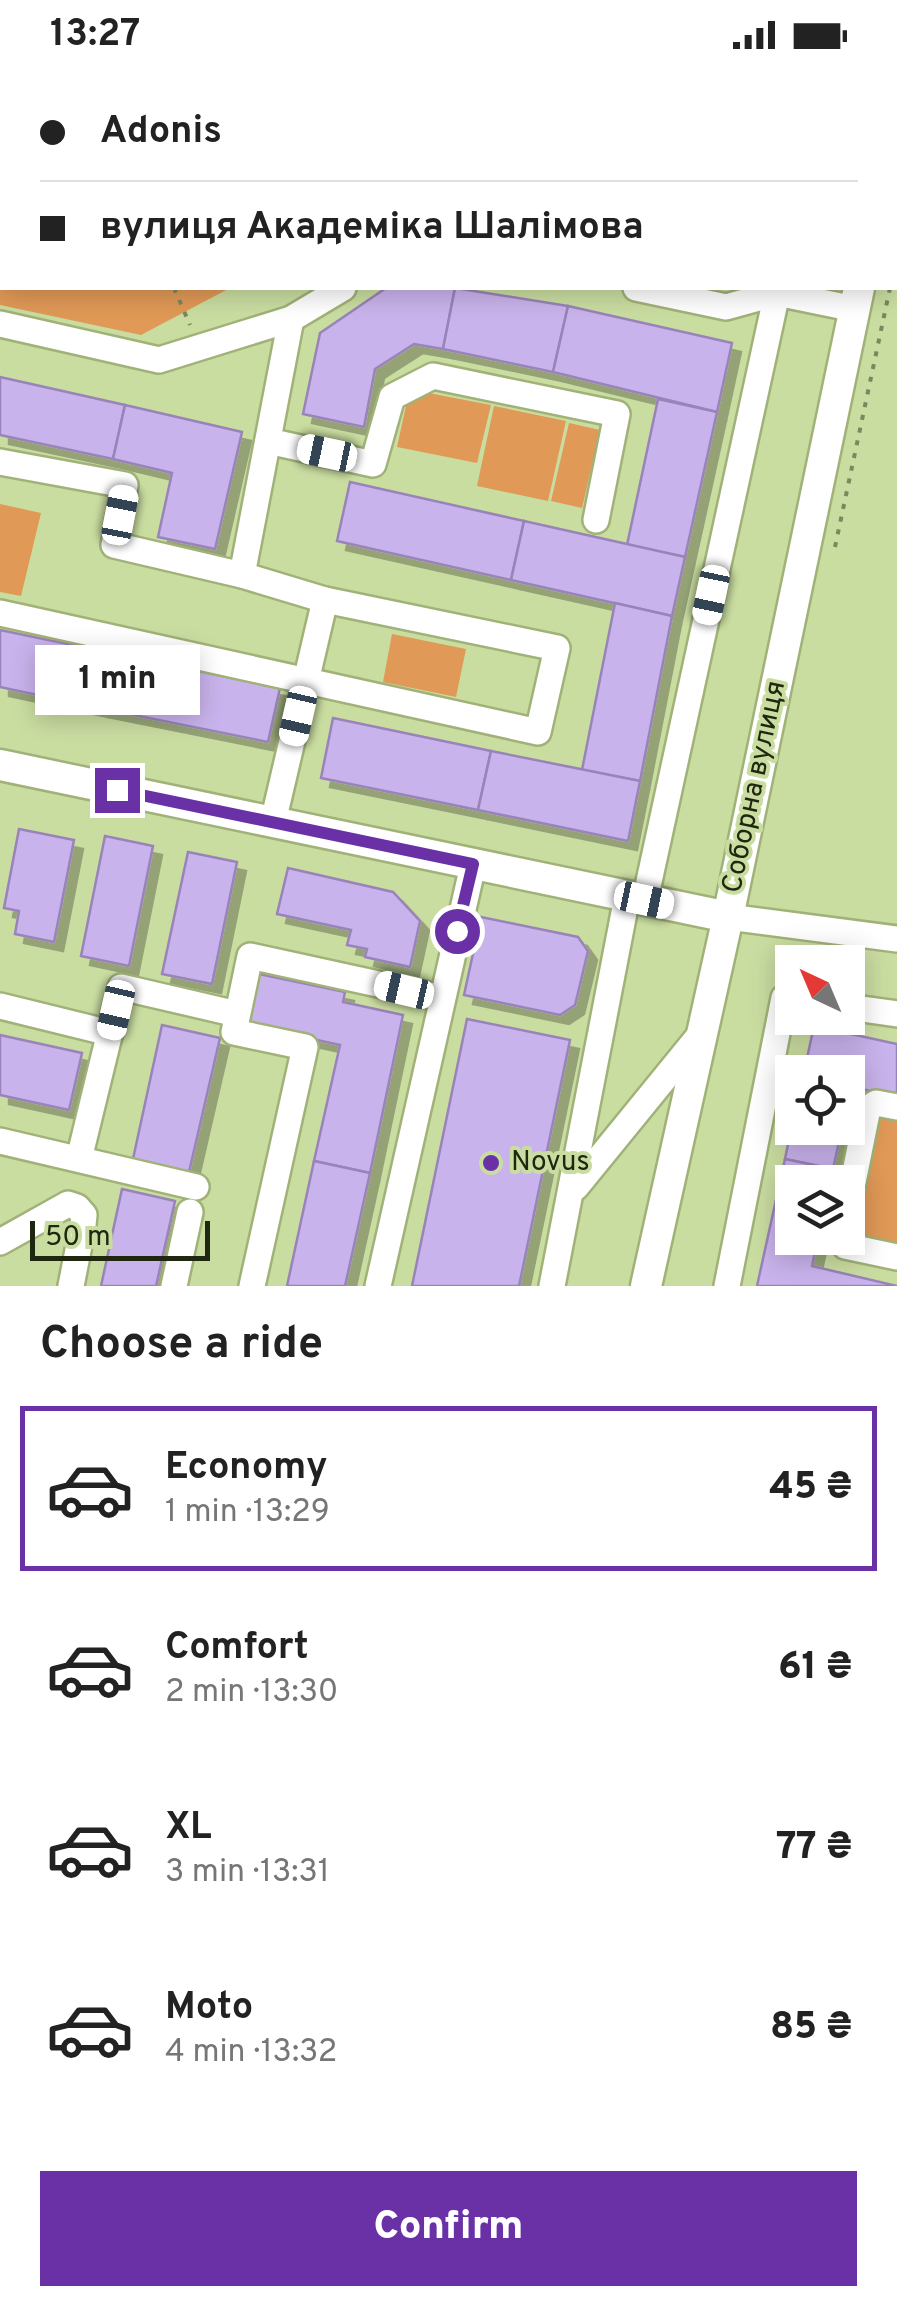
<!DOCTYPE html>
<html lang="en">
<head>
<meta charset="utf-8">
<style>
  :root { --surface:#fff; --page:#f6f6f6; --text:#222; --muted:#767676; --line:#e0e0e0; --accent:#6a30a6 }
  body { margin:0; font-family:Overpass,sans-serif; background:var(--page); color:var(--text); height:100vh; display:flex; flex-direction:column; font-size:38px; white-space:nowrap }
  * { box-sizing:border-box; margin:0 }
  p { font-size:32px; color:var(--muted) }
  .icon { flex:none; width:55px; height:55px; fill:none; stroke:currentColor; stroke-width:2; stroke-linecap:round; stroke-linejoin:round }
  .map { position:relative; height:1216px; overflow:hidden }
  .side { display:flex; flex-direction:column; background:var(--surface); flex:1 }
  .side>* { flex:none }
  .banner { position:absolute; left:0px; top:0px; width:898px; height:220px; box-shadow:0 5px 25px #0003; display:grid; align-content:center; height:220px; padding:0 40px; background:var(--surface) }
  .needle { width:65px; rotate:316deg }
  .controls { position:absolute; left:775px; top:875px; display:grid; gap:20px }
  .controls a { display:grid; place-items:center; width:90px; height:90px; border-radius:0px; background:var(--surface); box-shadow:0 5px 25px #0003; font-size:50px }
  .scale { position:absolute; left:30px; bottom:25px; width:180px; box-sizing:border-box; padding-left:10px; border:5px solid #202710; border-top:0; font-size:28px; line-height:35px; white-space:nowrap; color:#202710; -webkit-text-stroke:8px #cadda1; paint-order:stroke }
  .end { position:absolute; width:45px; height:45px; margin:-22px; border:12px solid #6a30a6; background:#fff; box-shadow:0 0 0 5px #fff }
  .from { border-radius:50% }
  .bubble { position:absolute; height:70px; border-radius:0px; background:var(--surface); box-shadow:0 5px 25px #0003; font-size:32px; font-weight:800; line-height:70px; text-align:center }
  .car { position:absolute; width:30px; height:60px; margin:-30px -15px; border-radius:12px; box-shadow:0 0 8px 2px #0007; background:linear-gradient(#fff 24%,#345 0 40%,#fff 0 76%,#345 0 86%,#fff 0) }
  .banner b { display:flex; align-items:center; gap:35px; height:95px; font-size:38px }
  .banner b+b { border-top:2px solid var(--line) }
  .banner i { width:25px; height:25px; background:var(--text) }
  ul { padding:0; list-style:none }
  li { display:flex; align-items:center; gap:30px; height:165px; margin:0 20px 15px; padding:0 20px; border:5px solid transparent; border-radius:0px }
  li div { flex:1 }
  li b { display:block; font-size:38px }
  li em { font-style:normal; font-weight:800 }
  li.current { border-color:var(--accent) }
  li>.icon { width:90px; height:90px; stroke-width:1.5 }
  h2 { padding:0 40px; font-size:45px; line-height:120px }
  .cta { display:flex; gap:20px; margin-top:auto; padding:20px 40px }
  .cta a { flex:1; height:115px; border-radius:0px; background:var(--accent); color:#fff; font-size:40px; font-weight:800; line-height:115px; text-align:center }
  .status { display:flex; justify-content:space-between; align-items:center; height:70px; padding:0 50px; background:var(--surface); direction:ltr }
  .status svg { height:28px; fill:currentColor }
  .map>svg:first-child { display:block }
  .green { fill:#e09956 }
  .building { fill:#c9b3ec; stroke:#9984b9; stroke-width:2.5; filter:url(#shadow) }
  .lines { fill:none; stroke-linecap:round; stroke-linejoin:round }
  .minor-casing { stroke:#a1b278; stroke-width:30 }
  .major-casing { stroke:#a1b278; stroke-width:35 }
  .path { stroke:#7a885d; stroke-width:4; stroke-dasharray:5 8; stroke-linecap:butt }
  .minor { stroke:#fff; stroke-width:25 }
  .major { stroke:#fff; stroke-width:30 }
  .route { stroke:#6a30a6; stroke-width:12 }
  .poi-dot { fill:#6a30a6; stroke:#cadda1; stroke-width:4 }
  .labels { text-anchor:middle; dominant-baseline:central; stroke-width:8; stroke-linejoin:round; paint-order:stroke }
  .street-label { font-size:28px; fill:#202710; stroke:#cadda1 }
  .poi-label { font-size:28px; fill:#202710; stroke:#cadda1; text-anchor:start }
</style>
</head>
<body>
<div class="status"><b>13:27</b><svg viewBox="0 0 49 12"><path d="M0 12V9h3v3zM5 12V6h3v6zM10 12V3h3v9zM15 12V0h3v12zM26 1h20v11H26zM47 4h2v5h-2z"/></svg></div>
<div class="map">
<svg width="897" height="1216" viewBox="0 0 897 1216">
  <defs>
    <filter id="shadow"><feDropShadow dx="9" dy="9" stdDeviation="0" flood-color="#0004"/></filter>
  </defs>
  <rect width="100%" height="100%" fill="#cadda1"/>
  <g class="green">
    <polygon points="0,0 821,0 2,2 2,218 230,218 141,265 0,235"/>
    <polygon points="418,321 491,335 477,393 397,377 406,336"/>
    <polygon points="494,336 566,351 548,431 477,416"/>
    <polygon points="569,353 600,360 582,438 551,431"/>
    <polygon points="0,434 41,443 21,526 0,522"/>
    <polygon points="392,564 466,579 456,627 383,612"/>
    <polygon points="883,1046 897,1049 897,1174 856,1166 853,1160 876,1050"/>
  </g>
  <g class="building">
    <polygon points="386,218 455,218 443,279 414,274 375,299 364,357 303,344 320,263"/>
    <polygon points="455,218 568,236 553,302 443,279"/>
    <polygon points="568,236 732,273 717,342 553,302"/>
    <polygon points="0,307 125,335 113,389 0,365"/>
    <polygon points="658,329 717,342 685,487 627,475"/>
    <polygon points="125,335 242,362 215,479 158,467 172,403 113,389"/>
    <polygon points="350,412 524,451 511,510 337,471"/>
    <polygon points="524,451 685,487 672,546 511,510"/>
    <polygon points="615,533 672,546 640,711 582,700"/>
    <polygon points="0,560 111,583 99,638 0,617"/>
    <polygon points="111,583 280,618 268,672 99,638"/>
    <polygon points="333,648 491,681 478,740 321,708"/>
    <polygon points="491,681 640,711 628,771 478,740"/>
    <polygon points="19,759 74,770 54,872 15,864 19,841 4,838"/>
    <polygon points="105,766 153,776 129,896 81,886"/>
    <polygon points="188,782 237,792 212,914 162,904"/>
    <polygon points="288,798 393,822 420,851 410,897 365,887 367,879 347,875 351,860 277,844"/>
    <polygon points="481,847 578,867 588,881 575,935 560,945 464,925"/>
    <polygon points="259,904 345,922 343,932 403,945 370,1103 314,1091 340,975 248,955"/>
    <polygon points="467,949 570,970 519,1216 412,1216"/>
    <polygon points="162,955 220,968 189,1102 133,1089"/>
    <polygon points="814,956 897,974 897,1026 851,1017 848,1032 848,1002 804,1002"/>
    <polygon points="0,965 82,983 69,1040 0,1025"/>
    <polygon points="792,1055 792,1058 842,1058 833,1099 785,1089"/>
    <polygon points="785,1089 833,1099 830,1112 792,1112 792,1168 818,1168 812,1196 897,1216 757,1216"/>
    <polygon points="314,1091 370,1103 345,1216 287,1216"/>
    <polygon points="122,1119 175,1131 156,1216 101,1216"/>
  </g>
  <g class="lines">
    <g class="minor-casing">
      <g id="minor">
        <polyline points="636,218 726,237 777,223 855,239"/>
        <polyline points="0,254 159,290 291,249 343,218"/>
        <polyline points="268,371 373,394 392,327 433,306 617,344 596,450"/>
        <polyline points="0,392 125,415 114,475 242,505"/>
        <polyline points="0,543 538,662 557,578 325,530 242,505 291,249"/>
        <polyline points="273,752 325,530"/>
        <polyline points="645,830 777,223"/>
        <polyline points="728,847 897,869"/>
        <polyline points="0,936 110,963"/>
        <polyline points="848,937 897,944"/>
        <polyline points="0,1071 196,1117"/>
        <polyline points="79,1089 121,917 237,944"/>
        <polyline points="576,1117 699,966"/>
        <polyline points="848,1137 868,1038 876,1033 897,1037"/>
        <polyline points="841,1168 845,1176 897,1187"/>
        <polyline points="0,1172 68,1134 77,1137 84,1145 83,1155 71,1216"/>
        <polyline points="174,1216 190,1142"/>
        <polyline points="252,1216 305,977 234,962 250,886 442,928"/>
        <polyline points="378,1216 473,795"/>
        <polyline points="552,1216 627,827"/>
        <polyline points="727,1216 784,928 792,929"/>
      </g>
    </g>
    <g class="major-casing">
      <g id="major">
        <polyline points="895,46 897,36"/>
        <polyline points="0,695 728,847"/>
        <polyline points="646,1216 728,847 859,218"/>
      </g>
    </g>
    <g class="path">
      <polyline points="559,0 561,2"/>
      <polyline points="217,2 218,0"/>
      <polyline points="414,2 415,0"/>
      <polyline points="858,2 858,0"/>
      <polyline points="0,48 2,49"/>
      <polyline points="895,195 897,185"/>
      <polyline points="174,218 190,255"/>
      <polyline points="835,477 890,218"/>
    </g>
    <use href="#minor" class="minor"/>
    <use href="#major" class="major"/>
  </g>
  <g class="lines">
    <polyline class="route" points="117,720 473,794 457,861"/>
  </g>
  <circle class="poi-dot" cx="491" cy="1093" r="10"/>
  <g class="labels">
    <g class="street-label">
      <text transform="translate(755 717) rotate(-78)">Соборна вулиця</text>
    </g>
    <g class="poi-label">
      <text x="511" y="1093">Novus</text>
    </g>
  </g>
</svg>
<div class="controls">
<a><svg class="needle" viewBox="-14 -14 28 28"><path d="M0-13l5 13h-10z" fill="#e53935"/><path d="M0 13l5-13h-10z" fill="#767676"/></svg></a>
<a><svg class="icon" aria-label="locate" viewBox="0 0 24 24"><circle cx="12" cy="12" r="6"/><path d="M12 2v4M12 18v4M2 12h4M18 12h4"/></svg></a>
<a><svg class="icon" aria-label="layers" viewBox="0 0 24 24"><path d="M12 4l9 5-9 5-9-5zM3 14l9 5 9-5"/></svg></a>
</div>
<div class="scale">50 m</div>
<i class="end from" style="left:457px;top:861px"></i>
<i class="end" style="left:117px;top:720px"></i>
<div class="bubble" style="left:35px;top:575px;width:165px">1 min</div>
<i class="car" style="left:327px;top:383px;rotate:282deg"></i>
<i class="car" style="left:120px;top:445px;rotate:11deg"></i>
<i class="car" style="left:711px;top:525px;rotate:192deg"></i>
<i class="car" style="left:298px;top:646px;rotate:193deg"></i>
<i class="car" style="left:644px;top:830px;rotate:102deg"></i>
<i class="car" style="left:404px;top:920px;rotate:283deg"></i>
<i class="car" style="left:116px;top:940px;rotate:193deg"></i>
<div class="banner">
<b><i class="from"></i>Adonis</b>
<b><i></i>вулиця Академіка Шалімова</b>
</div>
</div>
<section class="side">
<h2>Choose a ride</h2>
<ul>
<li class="current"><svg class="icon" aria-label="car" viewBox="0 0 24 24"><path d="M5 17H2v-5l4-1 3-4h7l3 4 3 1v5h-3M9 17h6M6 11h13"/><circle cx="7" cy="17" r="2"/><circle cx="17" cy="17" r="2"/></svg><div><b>Economy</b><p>1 min · 13:29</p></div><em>45 ₴</em></li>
<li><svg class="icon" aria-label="car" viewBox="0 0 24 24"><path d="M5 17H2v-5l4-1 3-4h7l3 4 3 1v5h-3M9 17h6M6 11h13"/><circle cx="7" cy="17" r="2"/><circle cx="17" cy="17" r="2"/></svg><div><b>Comfort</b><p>2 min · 13:30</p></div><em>61 ₴</em></li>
<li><svg class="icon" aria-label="car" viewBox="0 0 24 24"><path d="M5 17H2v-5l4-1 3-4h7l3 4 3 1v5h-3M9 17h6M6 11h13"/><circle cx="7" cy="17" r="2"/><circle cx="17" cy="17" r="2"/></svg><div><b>XL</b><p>3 min · 13:31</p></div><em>77 ₴</em></li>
<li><svg class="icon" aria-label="car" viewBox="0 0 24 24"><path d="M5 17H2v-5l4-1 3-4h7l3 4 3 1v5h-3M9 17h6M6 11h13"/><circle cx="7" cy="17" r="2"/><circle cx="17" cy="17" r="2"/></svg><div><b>Moto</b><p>4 min · 13:32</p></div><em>85 ₴</em></li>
</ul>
<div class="cta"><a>Confirm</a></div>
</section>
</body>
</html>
